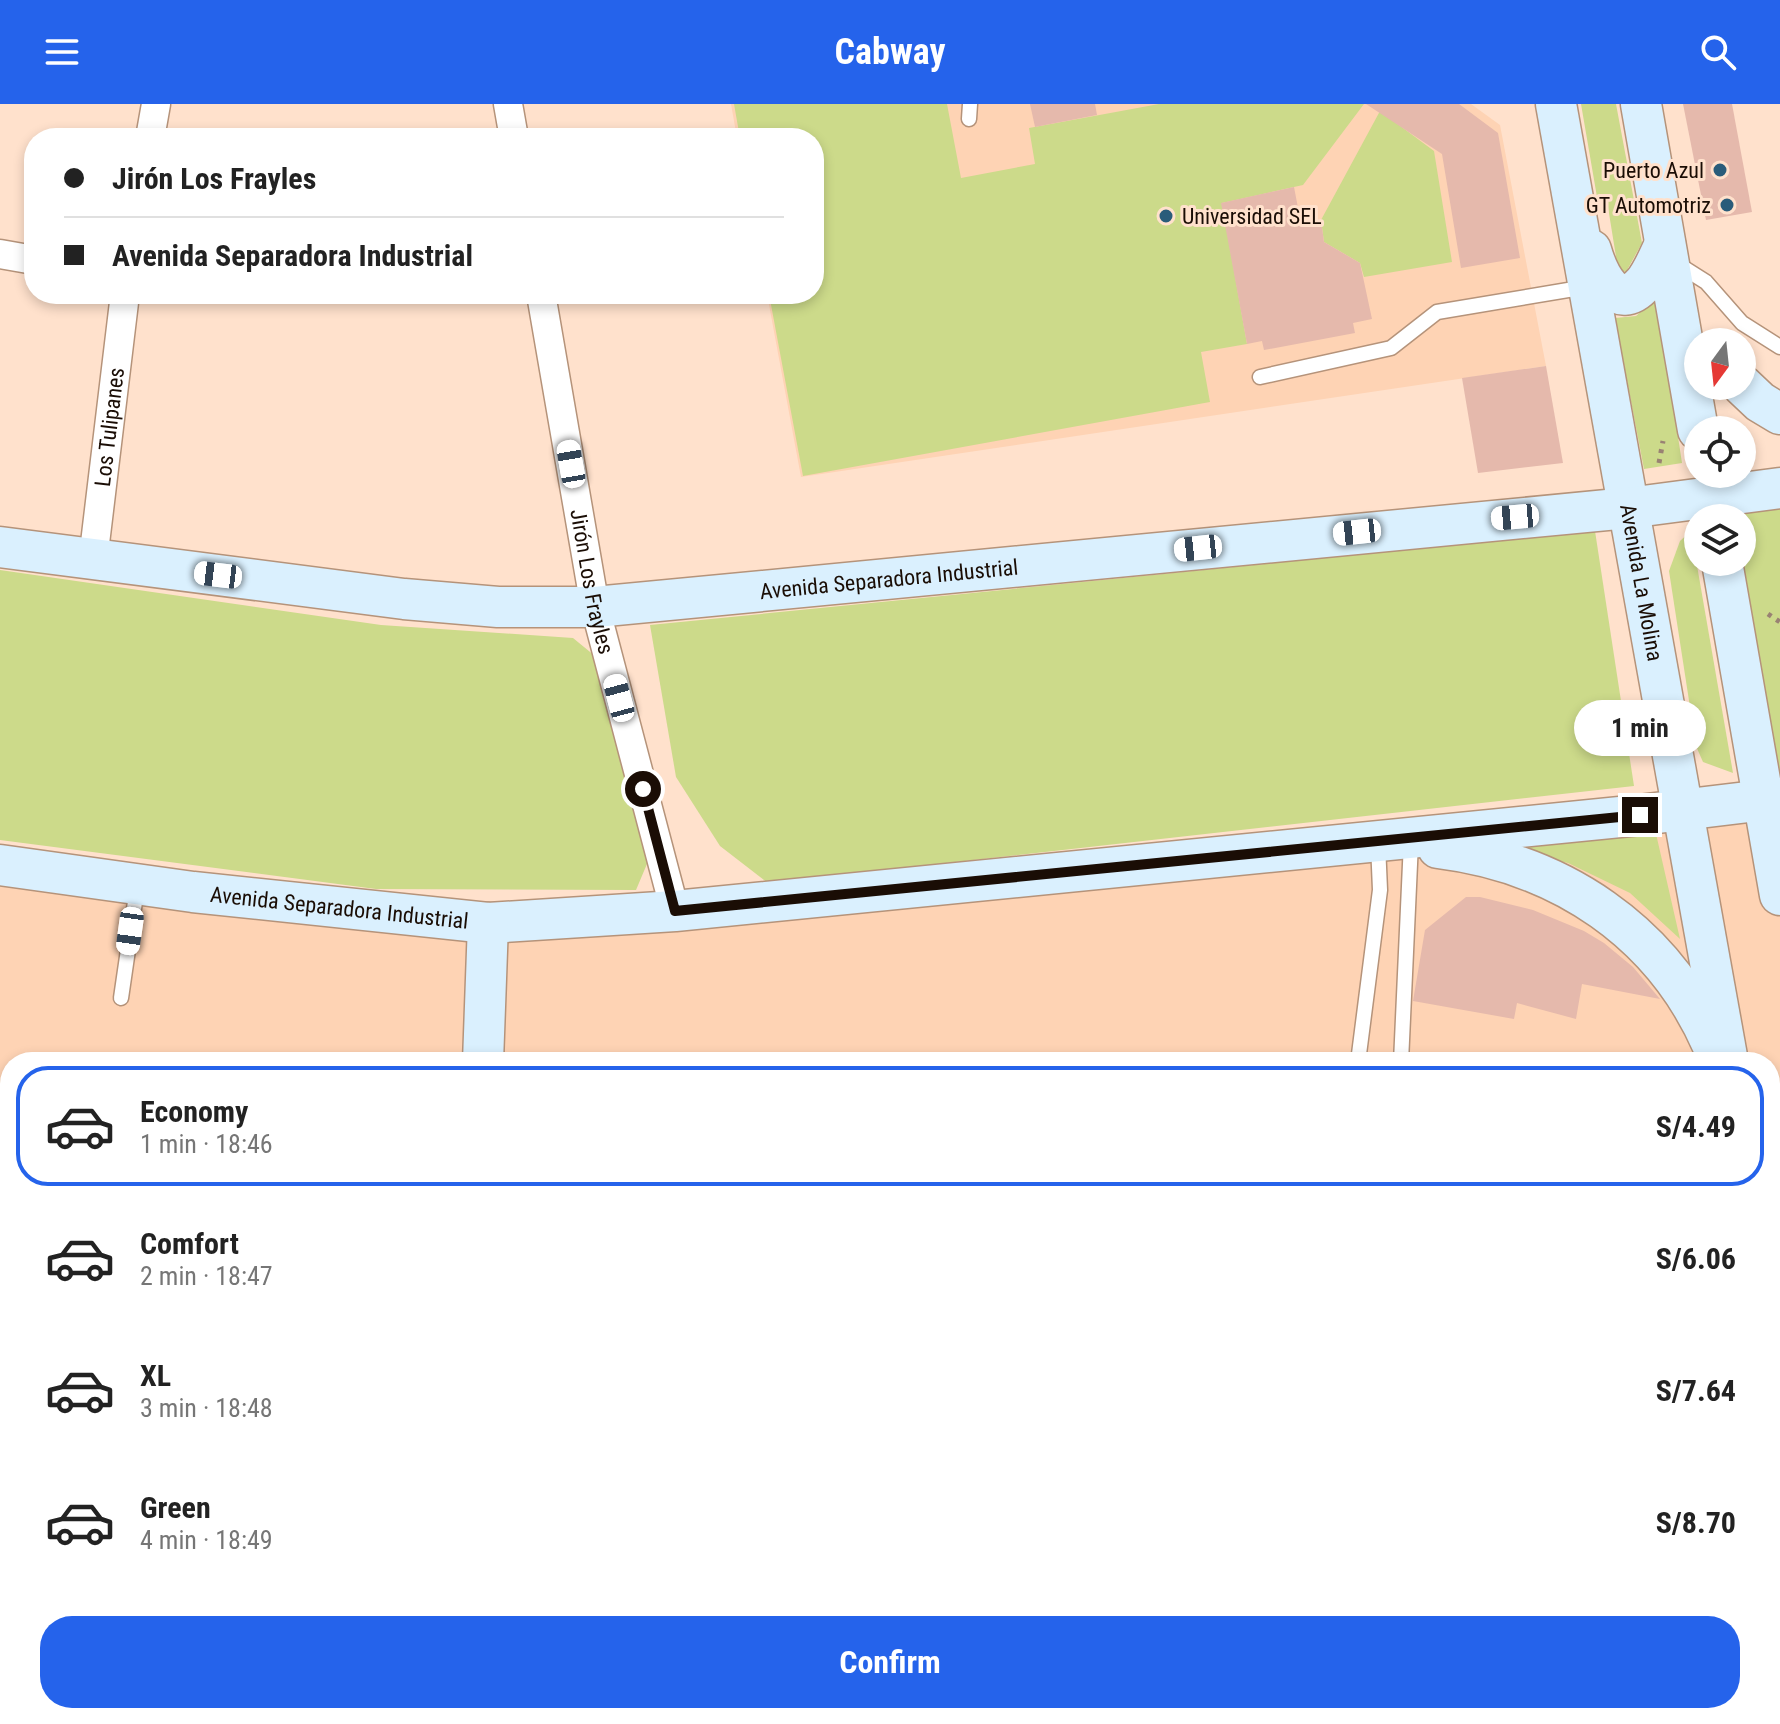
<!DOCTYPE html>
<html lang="en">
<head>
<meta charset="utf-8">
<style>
  :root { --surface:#fff; --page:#f6f6f6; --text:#222; --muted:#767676; --line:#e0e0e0; --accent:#2563eb }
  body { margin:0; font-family:"Roboto Condensed",sans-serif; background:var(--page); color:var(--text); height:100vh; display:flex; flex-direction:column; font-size:30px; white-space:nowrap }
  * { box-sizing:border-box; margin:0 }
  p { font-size:26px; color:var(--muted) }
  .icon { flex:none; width:44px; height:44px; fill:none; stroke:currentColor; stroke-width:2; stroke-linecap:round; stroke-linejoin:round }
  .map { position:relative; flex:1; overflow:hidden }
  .drawer { position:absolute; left:0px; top:948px; width:1780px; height:672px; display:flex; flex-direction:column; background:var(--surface); border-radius:32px 32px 0 0; box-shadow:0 4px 12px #0003 }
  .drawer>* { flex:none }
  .top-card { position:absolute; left:24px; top:24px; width:800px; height:176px; border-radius:32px; box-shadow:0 4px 12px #0003; display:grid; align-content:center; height:176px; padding:0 40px; background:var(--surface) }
  .needle { width:52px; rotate:195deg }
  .controls { position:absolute; left:1684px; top:224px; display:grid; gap:16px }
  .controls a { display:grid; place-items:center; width:72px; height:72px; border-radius:50%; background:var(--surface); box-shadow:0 4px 12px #0003; font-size:40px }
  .end { position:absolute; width:36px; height:36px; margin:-18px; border:10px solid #1a0d05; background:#fff; box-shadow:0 0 0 4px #fff }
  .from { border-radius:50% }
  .bubble { position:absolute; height:56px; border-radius:28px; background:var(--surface); box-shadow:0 4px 12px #0003; font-size:26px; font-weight:700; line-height:56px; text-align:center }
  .car { position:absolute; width:24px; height:48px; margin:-24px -12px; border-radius:10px; box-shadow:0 0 6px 2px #0007; background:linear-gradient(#fff 24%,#345 0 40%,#fff 0 76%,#345 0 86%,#fff 0) }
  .top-card b { display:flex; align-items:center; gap:28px; height:76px; font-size:30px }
  .top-card b+b { border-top:2px solid var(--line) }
  .top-card i { width:20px; height:20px; background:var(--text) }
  ul { padding:14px 0 0; list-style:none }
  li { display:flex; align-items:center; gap:24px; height:120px; margin:0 16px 12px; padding:0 24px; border:4px solid transparent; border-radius:32px }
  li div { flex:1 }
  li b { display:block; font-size:30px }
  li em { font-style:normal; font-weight:700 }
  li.selected { border-color:var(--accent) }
  li>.icon { width:72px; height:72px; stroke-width:1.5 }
  .primary-button { display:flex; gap:16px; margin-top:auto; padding:16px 40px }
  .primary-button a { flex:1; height:92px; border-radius:32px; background:var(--accent); color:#fff; font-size:32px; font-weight:700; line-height:92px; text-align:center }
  header { display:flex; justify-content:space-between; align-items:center; height:104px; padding:0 40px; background:var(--accent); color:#fff; font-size:36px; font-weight:700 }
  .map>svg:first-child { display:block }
  .built { fill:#fed3b4; fill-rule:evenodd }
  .green { fill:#ccda8a }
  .building { fill:#e5b9ac }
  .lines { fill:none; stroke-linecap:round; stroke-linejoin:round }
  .lane-casing { stroke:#b5937a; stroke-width:17 }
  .street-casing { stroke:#b5937a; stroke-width:31 }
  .secondary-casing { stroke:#b5937a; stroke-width:43 }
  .path { stroke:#998273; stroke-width:5; stroke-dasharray:4 6; stroke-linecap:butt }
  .lane { stroke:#fff; stroke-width:14 }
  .street { stroke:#fff; stroke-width:28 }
  .secondary { stroke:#daf0fe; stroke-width:40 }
  .route { stroke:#1a0d05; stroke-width:10 }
  .poi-dot { fill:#2a5c7a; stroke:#ffe1cc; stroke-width:3 }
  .labels { text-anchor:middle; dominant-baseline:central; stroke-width:6; stroke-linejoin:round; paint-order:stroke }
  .poi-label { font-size:22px; fill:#1a0d05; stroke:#ffe1cc; text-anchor:end }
  .street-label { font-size:22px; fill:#1a0d05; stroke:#ffe1cc }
</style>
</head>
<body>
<header><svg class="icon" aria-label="menu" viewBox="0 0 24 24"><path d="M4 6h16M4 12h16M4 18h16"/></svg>Cabway<svg class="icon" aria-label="search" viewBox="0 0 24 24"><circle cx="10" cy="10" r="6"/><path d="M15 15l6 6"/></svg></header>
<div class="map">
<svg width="1780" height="1620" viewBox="0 0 1780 1620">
  <rect width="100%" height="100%" fill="#ffe1cc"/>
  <g class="built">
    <polygon points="731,0 1471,0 1500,21 1546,262 801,373 767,190 814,190 814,34 737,34"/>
    <path d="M1780,711V1620H0V774L510,835ZM10,958H1770V1610H10Z"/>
  </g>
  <g class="green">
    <polygon points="734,0 947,0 961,74 1035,60 1029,24 1159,0 1364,0 1303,81 1222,99 1247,240 1201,248 1210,298 803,372 769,190 814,190 814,34 740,34"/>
    <polygon points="1581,0 1616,0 1642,139 1626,168 1618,165 1607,97 1597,93"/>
    <polygon points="1380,7 1434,47 1452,158 1364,173 1360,159 1324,138 1321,116"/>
    <polygon points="1657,194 1682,359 1644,365 1615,214 1636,212"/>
    <polygon points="1780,398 1780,670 1739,458 1742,458 1742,414 1730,414 1728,404"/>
    <polygon points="1595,427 1634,682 768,779 720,742 676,673 650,521"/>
    <polygon points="1691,427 1733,669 1703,658 1696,642 1669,467 1680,437"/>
    <polygon points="0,466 381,521 573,534 606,561 652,748 636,786 376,785 0,736"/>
    <polygon points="1654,721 1680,835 1630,789 1568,759 1485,739"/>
  </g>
  <g class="building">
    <polygon points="1030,0 1095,0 1097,11 1035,23"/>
    <polygon points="1366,0 1459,0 1498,29 1520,154 1461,164 1442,50"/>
    <polygon points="1683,0 1732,0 1752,108 1706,116"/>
    <polygon points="1294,83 1299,109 1321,116 1324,138 1360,159 1372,215 1353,219 1355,229 1264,246 1262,237 1247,240 1221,99"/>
    <polygon points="1546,262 1563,359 1478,369 1462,274"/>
    <polygon points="1466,793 1480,793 1533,806 1584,827 1604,839 1633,863 1660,895 1582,880 1576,915 1517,899 1514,915 1413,897 1425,826"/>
  </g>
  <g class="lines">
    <g class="lane-casing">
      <g id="lane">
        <polyline points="969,15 970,0"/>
        <polyline points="1676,159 1706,178 1742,219 1780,243"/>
        <polyline points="1260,273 1391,244 1437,208 1586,183"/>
        <polyline points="121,894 137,784"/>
        <polyline points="1358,958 1380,786 1378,740"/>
        <polyline points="1401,958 1411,738"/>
      </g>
    </g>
    <g class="street-casing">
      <g id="street">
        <polyline points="508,0 514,34"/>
        <polyline points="150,34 156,0"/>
        <polyline points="0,150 34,156"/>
        <path id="s1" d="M541,190L595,503L675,807"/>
        <path id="s2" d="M93,456L125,190"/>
        <polyline points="1770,1109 1780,1108"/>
        <polyline points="0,1542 10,1537"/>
      </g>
    </g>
    <g class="secondary-casing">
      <g id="secondary">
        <path id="s3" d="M1556,0L1728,958"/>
        <polyline points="1641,0 1698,326"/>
        <path d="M1591,146C1598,170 1616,211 1644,179C1653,168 1659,152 1665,140"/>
        <polyline points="1742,281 1760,298 1780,310"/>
        <path id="s4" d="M0,443L404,495L498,503H595L1628,404L1780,384"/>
        <polyline points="1722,458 1780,791"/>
        <path d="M1438,744C1560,759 1663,827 1713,942"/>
        <path id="s5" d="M0,761L193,788L488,819L675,807L1640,711L1780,694"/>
        <polyline points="483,958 488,819"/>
        <polyline points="1770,1184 1780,1238"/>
        <polyline points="551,1610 553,1620"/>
      </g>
    </g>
    <g class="path">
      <polyline points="1659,359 1663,337"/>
      <polyline points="1768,510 1780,518"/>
      <polyline points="1770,1046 1777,1078"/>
    </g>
    <use href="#lane" class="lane"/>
    <use href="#street" class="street"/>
    <use href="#secondary" class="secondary"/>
  </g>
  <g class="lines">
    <polyline class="route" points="643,685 675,807 1640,711"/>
  </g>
  <g class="poi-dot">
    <circle cx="1720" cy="66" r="8"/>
    <circle cx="1727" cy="101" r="8"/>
    <circle cx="1166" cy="112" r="8"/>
  </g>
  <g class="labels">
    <g class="poi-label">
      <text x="1704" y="66">Puerto Azul</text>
      <text x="1711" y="101">GT Automotriz</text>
      <text x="1182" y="112" text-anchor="start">Universidad SEL</text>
    </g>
    <g class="street-label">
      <text stroke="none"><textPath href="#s2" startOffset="134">Los Tulipanes</textPath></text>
      <text stroke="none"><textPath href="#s4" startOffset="894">Avenida Separadora Industrial</textPath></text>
      <text stroke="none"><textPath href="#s1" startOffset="292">Jirón Los Frayles</textPath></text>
      <text stroke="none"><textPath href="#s3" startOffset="486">Avenida La Molina</textPath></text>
      <text stroke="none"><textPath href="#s5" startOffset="342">Avenida Separadora Industrial</textPath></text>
    </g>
  </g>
</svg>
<div class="controls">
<a><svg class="needle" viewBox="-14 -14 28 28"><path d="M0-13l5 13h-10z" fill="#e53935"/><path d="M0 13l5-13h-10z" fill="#767676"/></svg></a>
<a><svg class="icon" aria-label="locate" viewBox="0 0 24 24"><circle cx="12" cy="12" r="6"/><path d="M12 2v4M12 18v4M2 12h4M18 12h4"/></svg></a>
<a><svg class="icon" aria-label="layers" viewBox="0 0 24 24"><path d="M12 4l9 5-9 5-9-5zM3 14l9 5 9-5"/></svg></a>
</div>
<i class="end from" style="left:643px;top:685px"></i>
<i class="end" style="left:1640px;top:711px"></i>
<div class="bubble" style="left:1574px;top:596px;width:132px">1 min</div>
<i class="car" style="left:571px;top:360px;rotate:350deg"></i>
<i class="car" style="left:1515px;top:413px;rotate:265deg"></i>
<i class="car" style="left:1357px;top:428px;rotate:264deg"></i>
<i class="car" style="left:1198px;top:444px;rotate:264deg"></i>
<i class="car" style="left:218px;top:471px;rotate:277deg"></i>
<i class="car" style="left:619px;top:594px;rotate:345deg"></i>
<i class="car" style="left:130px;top:827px;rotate:188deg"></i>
<div class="top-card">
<b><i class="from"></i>Jirón Los Frayles</b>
<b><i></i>Avenida Separadora Industrial</b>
</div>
<section class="drawer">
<ul>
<li class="selected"><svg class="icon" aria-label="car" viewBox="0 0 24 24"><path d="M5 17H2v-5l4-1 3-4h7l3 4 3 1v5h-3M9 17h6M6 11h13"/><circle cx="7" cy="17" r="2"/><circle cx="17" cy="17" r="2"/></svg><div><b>Economy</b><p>1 min · 18:46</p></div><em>S/4.49</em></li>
<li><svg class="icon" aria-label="car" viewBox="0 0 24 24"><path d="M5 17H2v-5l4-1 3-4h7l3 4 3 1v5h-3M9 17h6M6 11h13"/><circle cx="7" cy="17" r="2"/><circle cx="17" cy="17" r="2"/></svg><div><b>Comfort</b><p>2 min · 18:47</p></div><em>S/6.06</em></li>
<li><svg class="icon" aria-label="car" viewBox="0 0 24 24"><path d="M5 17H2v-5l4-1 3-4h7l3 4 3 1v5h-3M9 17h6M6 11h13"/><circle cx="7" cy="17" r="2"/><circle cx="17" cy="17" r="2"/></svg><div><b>XL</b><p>3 min · 18:48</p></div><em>S/7.64</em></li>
<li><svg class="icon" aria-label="car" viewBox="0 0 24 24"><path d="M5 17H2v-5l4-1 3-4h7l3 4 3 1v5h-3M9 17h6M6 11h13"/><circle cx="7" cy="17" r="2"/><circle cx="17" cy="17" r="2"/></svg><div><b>Green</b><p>4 min · 18:49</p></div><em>S/8.70</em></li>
</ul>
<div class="primary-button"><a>Confirm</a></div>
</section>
</div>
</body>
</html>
